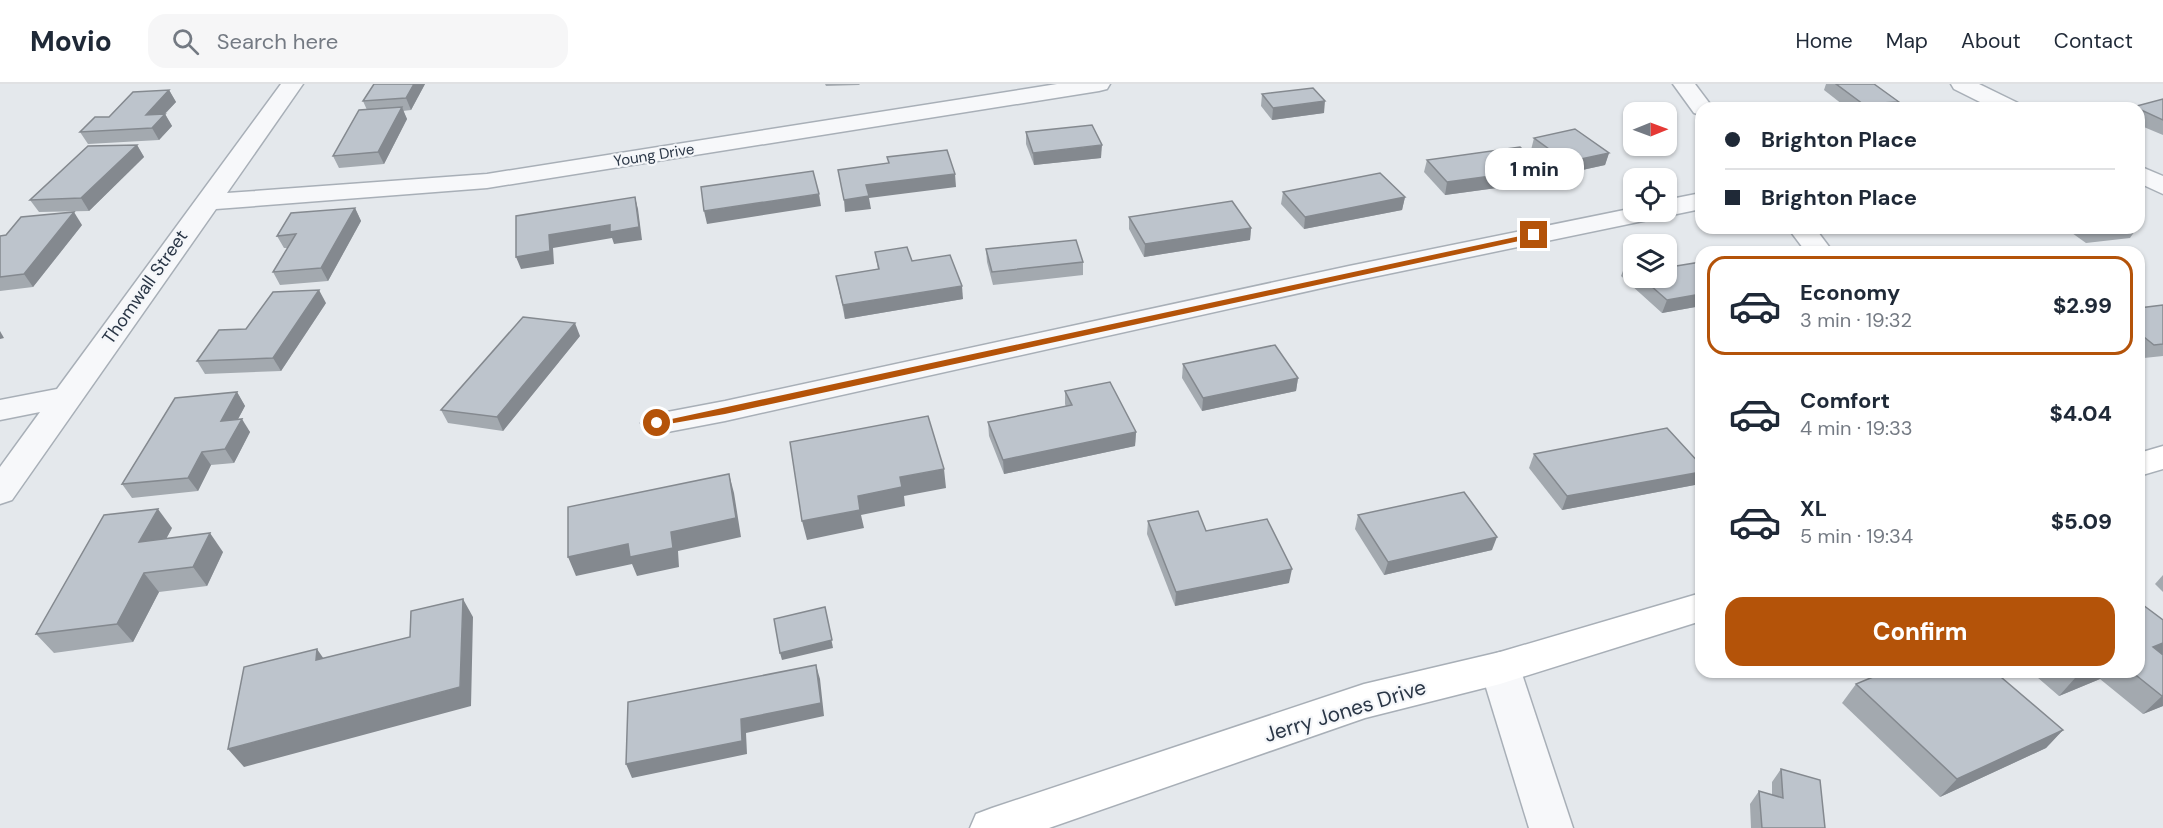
<!DOCTYPE html>
<html lang="en">
<head>
<meta charset="utf-8">
<style>
  :root { --surface:#fff; --page:#f6f6f7; --text:#1f2937; --muted:#747a83; --line:#e0e1e3; --accent:#b45309 }
  body { margin:0; font-family:"DM Sans",sans-serif; background:var(--page); color:var(--text); height:100vh; display:flex; flex-direction:column; font-size:22px; white-space:nowrap }
  * { box-sizing:border-box; margin:0 }
  p { font-size:20px; color:var(--muted) }
  .icon { flex:none; width:33px; height:33px; fill:none; stroke:currentColor; stroke-width:2; stroke-linecap:round; stroke-linejoin:round }
  .map { position:relative; flex:1; overflow:hidden }
  .panel { position:absolute; left:1695px; top:162px; width:450px; height:432px; display:flex; flex-direction:column; background:var(--surface); border-radius:18px; box-shadow:0 2px 4px #0004 }
  .panel>* { flex:none }
  .banner { position:absolute; left:1695px; top:18px; width:450px; height:132px; border-radius:18px; box-shadow:0 2px 4px #0004; display:grid; align-content:center; height:132px; padding:0 30px; background:var(--surface) }
  .needle { width:39px; rotate:89deg }
  .buttons { position:absolute; left:1623px; top:18px; display:grid; gap:12px }
  .buttons a { display:grid; place-items:center; width:54px; height:54px; border-radius:12px; background:var(--surface); box-shadow:0 2px 4px #0004; font-size:30px }
  .end { position:absolute; width:27px; height:27px; margin:-14px; border:8px solid #b45309; background:#fff; box-shadow:0 0 0 3px #fff }
  .from { border-radius:50% }
  .bubble { position:absolute; height:42px; border-radius:18px; background:var(--surface); box-shadow:0 2px 4px #0004; font-size:20px; font-weight:800; line-height:42px; text-align:center }
  .banner b { display:flex; align-items:center; gap:21px; height:57px; font-size:22px }
  .banner b+b { border-top:2px solid var(--line) }
  .banner i { width:15px; height:15px; background:var(--text) }
  ul { padding:10px 0 0; list-style:none }
  li { display:flex; align-items:center; gap:18px; height:99px; margin:0 12px 9px; padding:0 18px; border:3px solid transparent; border-radius:18px }
  li div { flex:1 }
  li b { display:block; font-size:22px }
  li em { font-style:normal; font-weight:800 }
  li.active { border-color:var(--accent) }
  li>.icon { width:54px; height:54px; stroke-width:1.5 }
  .button { display:flex; gap:12px; margin-top:auto; padding:12px 30px }
  .button a { flex:1; height:69px; border-radius:18px; background:var(--accent); color:#fff; font-size:24px; font-weight:800; line-height:69px; text-align:center }
  header { display:flex; align-items:center; gap:36px; box-sizing:border-box; height:84px; padding:0 30px; background:var(--surface); border-bottom:2px solid var(--line) }
  header strong { font-size:28px }
  nav { display:flex; gap:33px; margin-inline-start:auto; font-size:21px }
  .search { width:420px; height:54px; background:var(--page); display:flex; align-items:center; gap:15px; box-sizing:border-box; padding:0 21px; border-radius:18px; color:var(--muted); font-size:22px }
  .map>svg:first-child { display:block }
  .lines { fill:none; stroke-linecap:round; stroke-linejoin:round }
  .minor-casing { stroke:#a8afb7; stroke-width:3 }
  .secondary-casing { stroke:#a8afb7; stroke-width:3 }
  .minor { fill:#f7f8fa; fill-rule:evenodd }
  .secondary { fill:#fff; fill-rule:evenodd }
  .wall { fill:#a3a9af }
  .shaded-wall { fill:#84898f }
  .building { fill:#bdc4cc; stroke:#84898f; stroke-width:1.5 }
  .route { fill:#b45309 }
  .labels { text-anchor:middle; dominant-baseline:central; stroke-width:4.5; stroke-linejoin:round; paint-order:stroke }
  .far-street-label { font-size:15px; fill:#2a3646; stroke:#f4f6f9 }
  .street-label { font-size:18px; fill:#2a3646; stroke:#f4f6f9 }
  .near-street-label { font-size:21px; fill:#2a3646; stroke:#f4f6f9 }
</style>
</head>
<body>
<header>
<strong>Movio</strong>
<div class="search"><svg class="icon" aria-label="search" viewBox="0 0 24 24"><circle cx="10" cy="10" r="6"/><path d="M15 15l6 6"/></svg>Search here</div>
<nav><a>Home</a><a>Map</a><a>About</a><a>Contact</a></nav>
</header>
<div class="map">
<svg width="2163" height="744" viewBox="0 0 2163 744">
  <rect width="100%" height="100%" fill="#e4e8ec"/>
  <g class="lines">
    <g class="minor-casing">
      <g id="minor">
        <polygon points="281,0 303,0 227,109 487,90 1057,0 1110,0 1107,5 1099,7 487,104 216,125 12,416 0,420 0,383 40,328 0,336 0,316 57,305"/>
        <polygon points="1673,0 1695,0 1713,24 1701,24 1701,31 1694,29"/>
        <polygon points="1951,0 1979,0 2018,19 2021,24 1992,24 1954,5"/>
        <polygon points="2139,82 2163,92 2163,110 2139,99"/>
        <polygon points="1701,109 1701,125 1349,198 725,337 657,350 646,346 641,339 646,332 725,317 1349,182 1634,124 1634,128 1666,128 1666,116"/>
        <polygon points="1788,144 1815,144 1833,168 1806,168"/>
        <polygon points="1500,568 1514,573 1520,584 1573,744 1529,744 1480,584 1486,573"/>
      </g>
    </g>
    <g class="secondary-casing">
      <g id="secondary">
        <polygon points="2163,362 2163,385 2139,392 2139,369"/>
        <polygon points="1701,509 1701,537 1500,600 1365,634 1049,744 970,744 976,730 992,724 1364,600 1500,568"/>
      </g>
    </g>
    <use href="#minor" class="minor"/>
    <use href="#secondary" class="secondary"/>
  </g>
  <g class="wall">
    <polygon points="374,0 425,0 411,26 403,27 407,35 384,80 339,84 333,72 367,26 363,17"/>
    <polygon points="825,0 860,0 859,1 826,2"/>
    <polygon points="1826,0 1874,0 1899,18 1896,24 1847,24 1824,6"/>
    <polygon points="169,6 176,18 165,30 172,42 159,56 88,60 80,48 109,33"/>
    <polygon points="1262,10 1324,29 1272,36 1261,22"/>
    <polygon points="2163,15 2163,51 2139,41 2139,24 2132,24 2133,23"/>
    <polygon points="1026,48 1101,74 1034,81 1026,60"/>
    <polygon points="1534,54 1609,69 1605,81 1564,90 1531,66"/>
    <polygon points="137,61 144,73 89,127 39,128 30,116"/>
    <polygon points="1427,76 1543,85 1540,98 1445,111 1424,88"/>
    <polygon points="1283,108 1405,113 1402,126 1304,145 1281,120"/>
    <polygon points="355,124 361,137 328,197 280,201 273,188 288,164 284,164 277,152"/>
    <polygon points="1129,133 1251,144 1250,156 1144,173 1129,145"/>
    <polygon points="82,141 33,203 0,207 0,152"/>
    <polygon points="2065,144 2137,144 2130,154 2086,159"/>
    <polygon points="986,165 1083,178 1083,191 993,201 987,178"/>
    <polygon points="875,168 912,177 963,215 845,235 836,192 878,185"/>
    <polygon points="1634,177 1634,194 1666,194 1670,183 1701,178 1701,222 1662,229 1621,192 1626,179"/>
    <polygon points="326,219 281,287 205,290 197,277 246,245"/>
    <polygon points="2163,221 2163,272 2144,274 2139,270 2139,224"/>
    <polygon points="580,252 503,347 448,339 441,326"/>
    <polygon points="1183,280 1298,294 1296,307 1202,327 1182,294"/>
    <polygon points="1065,307 1136,348 1135,362 1004,390 989,352 988,338 1066,323 1065,320"/>
    <polygon points="237,308 245,322 238,335 250,348 234,379 211,381 198,407 132,414 122,400"/>
    <polygon points="1534,370 1700,400 1562,426 1529,384"/>
    <polygon points="1358,431 1492,466 1384,491 1355,445"/>
    <polygon points="1148,437 1206,447 1289,499 1175,522 1147,450"/>
    <polygon points="172,444 166,455 223,468 207,502 159,508 133,558 54,569 36,550"/>
    <polygon points="2163,491 2163,508 2155,500"/>
    <polygon points="2163,536 2163,622 2143,630 2100,595 2059,612 2031,588 2139,588"/>
    <polygon points="1856,600 2063,646 2046,664 1940,713 1842,619"/>
    <polygon points="1781,685 1825,744 1751,744 1750,720 1759,707 1772,711 1772,698"/>
  </g>
  <g class="shaded-wall">
    <polygon points="414,0 425,0 411,26 406,14"/>
    <polygon points="169,6 176,18 152,43 146,31"/>
    <polygon points="1325,17 1324,29 1272,36 1273,24"/>
    <polygon points="402,23 407,35 384,80 378,68"/>
    <polygon points="165,30 172,42 159,56 152,44"/>
    <polygon points="137,61 144,73 89,127 81,114"/>
    <polygon points="1102,61 1101,74 1034,81 1033,69"/>
    <polygon points="1609,69 1605,81 1564,90 1567,78"/>
    <polygon points="1543,85 1540,98 1445,111 1447,98"/>
    <polygon points="955,90 956,103 869,114 871,125 845,128 844,116 866,101"/>
    <polygon points="819,110 821,122 707,140 704,127"/>
    <polygon points="635,113 638,125 642,156 614,160 612,154 553,164 554,180 521,185 516,173 549,151"/>
    <polygon points="1405,113 1402,126 1304,145 1305,133"/>
    <polygon points="355,124 361,137 328,197 321,184"/>
    <polygon points="74,128 82,141 33,203 24,190"/>
    <polygon points="1251,144 1250,156 1144,173 1145,160"/>
    <polygon points="962,202 963,215 845,235 843,221"/>
    <polygon points="319,206 326,219 281,287 273,274"/>
    <polygon points="1701,210 1701,222 1662,229 1667,216"/>
    <polygon points="575,239 580,252 503,347 497,333"/>
    <polygon points="0,247 4,254 0,255"/>
    <polygon points="1298,294 1296,307 1202,327 1203,314"/>
    <polygon points="237,308 245,322 230,350 221,337"/>
    <polygon points="242,335 250,348 234,379 225,365"/>
    <polygon points="1136,348 1135,362 1004,390 1003,376"/>
    <polygon points="202,368 211,381 198,407 188,394"/>
    <polygon points="944,385 946,404 904,412 905,422 861,431 864,444 807,456 802,437 900,393"/>
    <polygon points="1701,388 1701,398 1700,400 1562,426 1567,412"/>
    <polygon points="729,390 734,409 741,453 678,467 679,483 637,492 632,480 576,492 568,473"/>
    <polygon points="158,425 172,444 154,477 139,458"/>
    <polygon points="210,449 223,468 207,502 193,483"/>
    <polygon points="1497,453 1492,466 1384,491 1388,478"/>
    <polygon points="1292,485 1289,499 1175,522 1176,508"/>
    <polygon points="144,489 159,508 133,558 117,540"/>
    <polygon points="463,515 473,533 471,622 244,683 228,665 460,603"/>
    <polygon points="825,523 833,564 782,576 780,569"/>
    <polygon points="2163,559 2163,571 2153,563"/>
    <polygon points="317,565 330,584 316,576"/>
    <polygon points="816,581 820,595 824,632 746,649 747,670 632,694 626,680 741,635"/>
    <polygon points="2089,588 2106,588 2100,595 2059,612 2076,593"/>
    <polygon points="2163,611 2163,622 2143,630 2162,612"/>
    <polygon points="2063,646 2046,664 1940,713 1957,695"/>
  </g>
  <g class="building">
    <polygon points="374,0 414,0 406,14 363,17"/>
    <polygon points="1836,0 1874,0 1899,18 1863,20"/>
    <polygon points="1313,4 1325,17 1273,24 1262,10"/>
    <polygon points="169,6 146,31 165,30 152,44 80,48 95,33 109,33 133,8"/>
    <polygon points="2163,15 2163,36 2139,25 2139,24 2133,23"/>
    <polygon points="402,23 378,68 333,72 359,26"/>
    <polygon points="1092,41 1102,61 1033,69 1026,48"/>
    <polygon points="1575,45 1609,69 1567,78 1534,54"/>
    <polygon points="137,61 81,114 30,116 88,62"/>
    <polygon points="1520,63 1543,85 1447,98 1427,76"/>
    <polygon points="947,66 955,90 866,101 869,112 844,116 838,86 889,79 887,73"/>
    <polygon points="813,87 819,110 704,127 701,103"/>
    <polygon points="1380,89 1405,113 1305,133 1283,108"/>
    <polygon points="635,113 639,143 610,148 610,141 549,151 550,167 516,173 516,132"/>
    <polygon points="1232,117 1251,144 1145,160 1129,133"/>
    <polygon points="355,124 321,184 273,188 296,150 277,152 291,129"/>
    <polygon points="74,128 24,190 0,193 0,152 6,151 21,133"/>
    <polygon points="2092,144 2115,144 2095,146"/>
    <polygon points="1076,156 1083,178 992,188 986,165"/>
    <polygon points="907,163 912,177 950,171 962,202 843,221 836,192 879,185 875,168"/>
    <polygon points="1634,177 1634,186 1626,179"/>
    <polygon points="1701,178 1701,210 1667,216 1642,194 1666,194 1666,181 1670,183"/>
    <polygon points="319,206 273,274 197,277 219,246 246,245 273,208"/>
    <polygon points="2163,221 2163,260 2154,261 2139,249 2139,224"/>
    <polygon points="523,233 575,239 497,333 441,326"/>
    <polygon points="1275,261 1298,294 1203,314 1183,280"/>
    <polygon points="1110,298 1136,348 1003,376 988,338 1072,321 1065,307"/>
    <polygon points="237,308 221,337 242,335 225,365 202,368 188,394 122,400 175,314"/>
    <polygon points="928,332 944,385 900,393 902,403 858,412 860,426 802,437 790,358"/>
    <polygon points="1667,344 1701,381 1701,388 1567,412 1534,370"/>
    <polygon points="729,390 736,434 671,448 673,464 630,473 628,460 568,473 568,423"/>
    <polygon points="1464,408 1497,453 1388,478 1358,431"/>
    <polygon points="158,425 139,458 210,449 193,483 144,489 117,540 36,550 104,431"/>
    <polygon points="1198,427 1206,447 1267,435 1292,485 1176,508 1148,437"/>
    <polygon points="463,515 460,603 228,665 244,583 317,565 316,576 410,553 411,527"/>
    <polygon points="2139,518 2163,536 2163,559 2153,563 2163,571 2163,611 2162,612 2132,588 2139,588"/>
    <polygon points="825,523 832,556 780,569 774,535"/>
    <polygon points="816,581 821,619 741,635 742,657 626,680 628,618"/>
    <polygon points="1885,588 1995,588 2063,646 1957,695 1856,600"/>
    <polygon points="2070,588 2089,588 2076,593"/>
    <polygon points="1781,685 1820,696 1825,744 1762,744 1759,707 1783,714"/>
  </g>
  <polygon class="route" points="1534,149 1537,153 725,330 657,342 653,339"/>
  <g class="labels">
    <g class="far-street-label">
      <text transform="translate(654 71) rotate(-9)">Young Drive</text>
    </g>
    <g class="street-label">
      <text transform="translate(145 203) rotate(-55)">Thomwall Street</text>
    </g>
    <g class="near-street-label">
      <text transform="translate(1345 627) rotate(-17)">Jerry Jones Drive</text>
    </g>
  </g>
</svg>
<div class="buttons">
<a><svg class="needle" viewBox="-14 -14 28 28"><path d="M0-13l5 13h-10z" fill="#e53935"/><path d="M0 13l5-13h-10z" fill="#747a83"/></svg></a>
<a><svg class="icon" aria-label="locate" viewBox="0 0 24 24"><circle cx="12" cy="12" r="6"/><path d="M12 2v4M12 18v4M2 12h4M18 12h4"/></svg></a>
<a><svg class="icon" aria-label="layers" viewBox="0 0 24 24"><path d="M12 4l9 5-9 5-9-5zM3 14l9 5 9-5"/></svg></a>
</div>
<i class="end from" style="left:657px;top:339px"></i>
<i class="end" style="left:1534px;top:151px"></i>
<div class="bubble" style="left:1485px;top:64px;width:99px">1 min</div>
<div class="banner">
<b><i class="from"></i>Brighton Place</b>
<b><i></i>Brighton Place</b>
</div>
<section class="panel">
<ul>
<li class="active"><svg class="icon" aria-label="car" viewBox="0 0 24 24"><path d="M5 17H2v-5l4-1 3-4h7l3 4 3 1v5h-3M9 17h6M6 11h13"/><circle cx="7" cy="17" r="2"/><circle cx="17" cy="17" r="2"/></svg><div><b>Economy</b><p>3 min · 19:32</p></div><em>$2.99</em></li>
<li><svg class="icon" aria-label="car" viewBox="0 0 24 24"><path d="M5 17H2v-5l4-1 3-4h7l3 4 3 1v5h-3M9 17h6M6 11h13"/><circle cx="7" cy="17" r="2"/><circle cx="17" cy="17" r="2"/></svg><div><b>Comfort</b><p>4 min · 19:33</p></div><em>$4.04</em></li>
<li><svg class="icon" aria-label="car" viewBox="0 0 24 24"><path d="M5 17H2v-5l4-1 3-4h7l3 4 3 1v5h-3M9 17h6M6 11h13"/><circle cx="7" cy="17" r="2"/><circle cx="17" cy="17" r="2"/></svg><div><b>XL</b><p>5 min · 19:34</p></div><em>$5.09</em></li>
</ul>
<div class="button"><a>Confirm</a></div>
</section>
</div>
</body>
</html>
